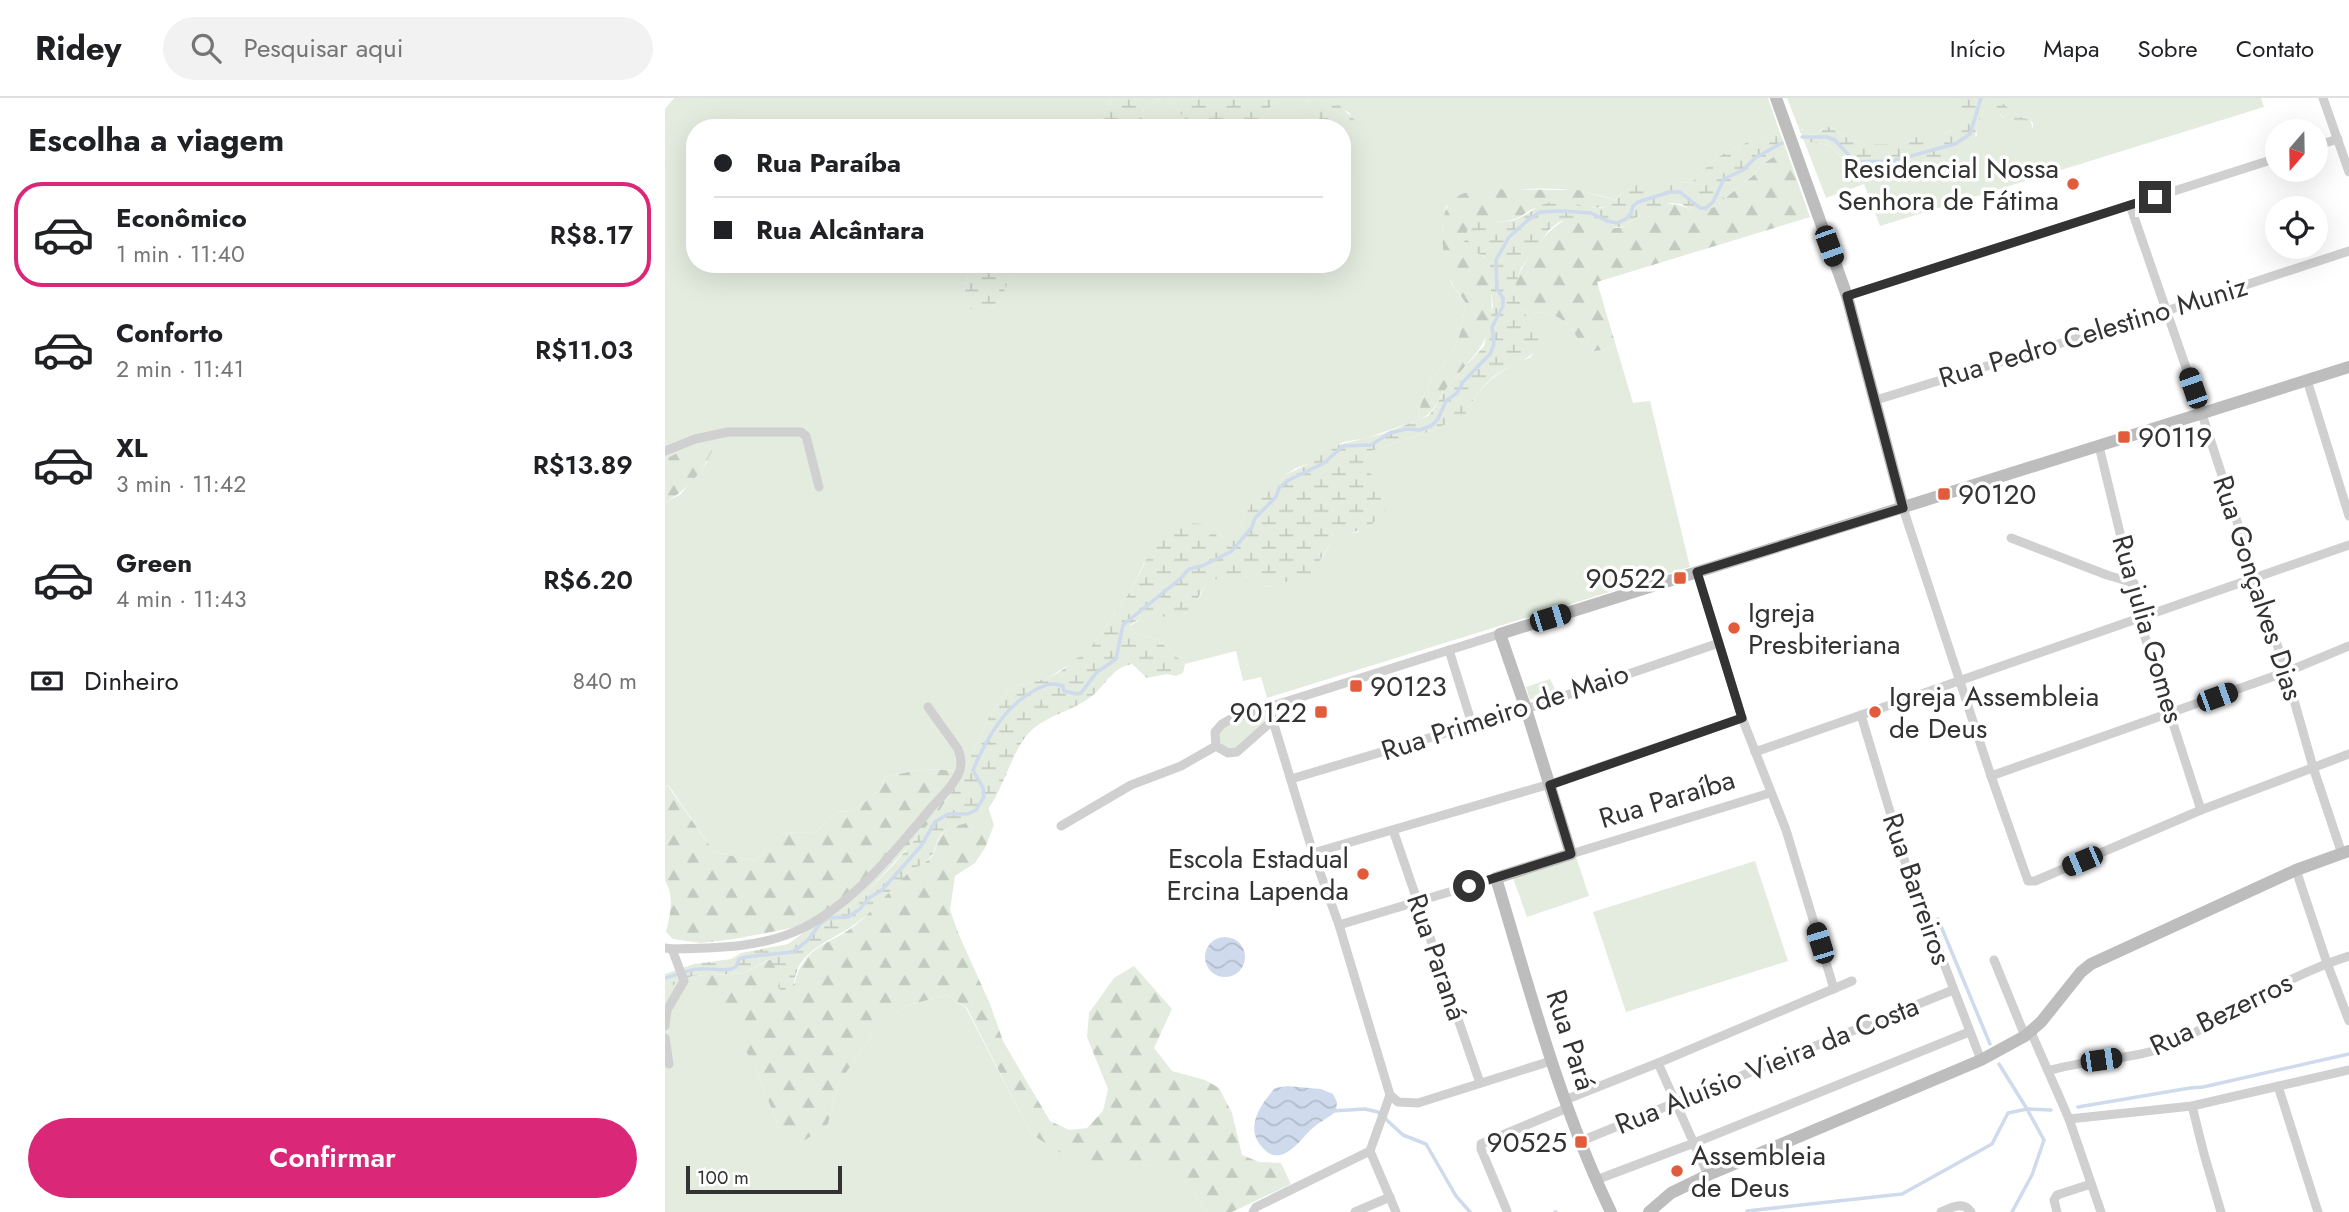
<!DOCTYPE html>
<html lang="pt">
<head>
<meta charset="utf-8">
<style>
  :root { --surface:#fff; --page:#f2f2f2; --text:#202124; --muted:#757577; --line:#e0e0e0; --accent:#db2777 }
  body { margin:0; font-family:Jost,sans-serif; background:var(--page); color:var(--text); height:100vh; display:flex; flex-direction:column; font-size:26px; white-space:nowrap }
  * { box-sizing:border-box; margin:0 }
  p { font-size:23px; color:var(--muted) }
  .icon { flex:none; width:38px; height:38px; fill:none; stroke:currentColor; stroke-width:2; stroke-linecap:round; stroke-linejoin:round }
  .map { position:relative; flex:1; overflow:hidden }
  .panel { display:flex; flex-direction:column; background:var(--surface); width:665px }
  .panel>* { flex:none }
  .top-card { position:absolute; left:21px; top:21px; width:665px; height:154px; border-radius:28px; box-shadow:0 7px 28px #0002; display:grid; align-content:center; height:154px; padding:0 28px; background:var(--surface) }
  .needle { width:46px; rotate:200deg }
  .fabs { position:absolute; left:1600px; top:21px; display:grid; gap:14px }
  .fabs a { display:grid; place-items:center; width:63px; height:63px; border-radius:50%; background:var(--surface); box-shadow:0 7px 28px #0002; font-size:35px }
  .scale { position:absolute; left:21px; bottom:18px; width:156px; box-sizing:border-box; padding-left:7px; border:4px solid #333; border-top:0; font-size:19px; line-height:24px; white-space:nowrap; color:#333; -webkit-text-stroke:5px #fff; paint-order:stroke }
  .end { position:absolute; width:32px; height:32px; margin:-16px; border:9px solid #333; background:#fff; box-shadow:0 0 0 4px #fff }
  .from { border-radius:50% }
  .car { position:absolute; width:21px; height:42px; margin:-21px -10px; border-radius:9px; box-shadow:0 0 5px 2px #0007; background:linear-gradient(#222 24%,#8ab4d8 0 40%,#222 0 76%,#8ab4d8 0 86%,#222 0) }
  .top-card b { display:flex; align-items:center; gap:24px; height:66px; font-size:26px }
  .top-card b+b { border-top:2px solid var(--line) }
  .top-card i { width:18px; height:18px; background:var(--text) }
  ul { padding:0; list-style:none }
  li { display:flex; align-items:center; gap:21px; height:105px; margin:0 14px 10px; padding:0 14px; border:4px solid transparent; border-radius:28px }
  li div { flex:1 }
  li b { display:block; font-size:26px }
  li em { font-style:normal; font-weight:600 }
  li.current { border-color:var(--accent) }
  li>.icon { width:63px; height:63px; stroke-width:1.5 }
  h2 { padding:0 28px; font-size:32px; line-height:84px }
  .pay { display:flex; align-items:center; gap:18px; height:77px; padding:0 28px; font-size:26px }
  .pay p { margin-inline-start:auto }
  .primary-button { display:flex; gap:14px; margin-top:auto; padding:14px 28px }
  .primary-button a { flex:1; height:80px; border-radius:42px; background:var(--accent); color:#fff; font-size:28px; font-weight:600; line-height:80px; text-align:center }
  header { display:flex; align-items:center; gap:42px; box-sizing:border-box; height:98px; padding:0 35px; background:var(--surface); border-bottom:2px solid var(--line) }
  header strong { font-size:33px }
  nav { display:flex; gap:38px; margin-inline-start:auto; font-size:24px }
  .search { width:490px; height:63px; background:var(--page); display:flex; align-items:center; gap:18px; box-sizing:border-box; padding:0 24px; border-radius:38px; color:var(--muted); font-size:26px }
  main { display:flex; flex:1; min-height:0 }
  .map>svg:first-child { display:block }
  .green { fill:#e3ecdf }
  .forest { fill:url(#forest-firs) }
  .wetland { fill:url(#wetland-marsh) }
  .water { fill:url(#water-waves) }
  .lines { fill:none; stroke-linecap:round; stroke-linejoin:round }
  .stream { stroke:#cfdaed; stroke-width:3.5 }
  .street { stroke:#d0d0d0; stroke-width:9 }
  .secondary { stroke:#bdbdbd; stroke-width:12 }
  .route { stroke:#333; stroke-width:9 }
  .poi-dot { fill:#e25c3c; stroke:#fff; stroke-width:2.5 }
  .labels { text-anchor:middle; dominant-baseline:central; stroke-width:7; stroke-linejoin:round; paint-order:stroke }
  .poi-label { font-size:28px; fill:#333; stroke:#fff; text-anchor:start }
  .street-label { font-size:28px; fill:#333; stroke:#fff }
</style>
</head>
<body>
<header>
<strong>Ridey</strong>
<div class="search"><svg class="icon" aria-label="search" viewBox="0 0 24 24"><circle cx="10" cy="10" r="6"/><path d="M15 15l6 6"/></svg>Pesquisar aqui</div>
<nav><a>Início</a><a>Mapa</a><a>Sobre</a><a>Contato</a></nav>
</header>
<main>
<section class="panel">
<h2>Escolha a viagem</h2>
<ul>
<li class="current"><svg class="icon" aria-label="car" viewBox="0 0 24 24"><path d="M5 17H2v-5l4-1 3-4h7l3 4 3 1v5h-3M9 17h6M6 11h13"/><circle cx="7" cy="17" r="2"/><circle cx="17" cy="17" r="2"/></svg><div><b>Econômico</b><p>1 min · 11:40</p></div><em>R$8.17</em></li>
<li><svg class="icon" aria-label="car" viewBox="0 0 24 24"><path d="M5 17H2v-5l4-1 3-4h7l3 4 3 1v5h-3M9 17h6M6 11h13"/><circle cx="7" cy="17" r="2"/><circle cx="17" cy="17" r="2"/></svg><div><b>Conforto</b><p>2 min · 11:41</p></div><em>R$11.03</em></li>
<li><svg class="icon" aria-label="car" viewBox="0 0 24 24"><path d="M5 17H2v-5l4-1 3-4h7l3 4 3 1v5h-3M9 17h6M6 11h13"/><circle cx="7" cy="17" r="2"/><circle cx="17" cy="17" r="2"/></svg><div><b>XL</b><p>3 min · 11:42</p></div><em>R$13.89</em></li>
<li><svg class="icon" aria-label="car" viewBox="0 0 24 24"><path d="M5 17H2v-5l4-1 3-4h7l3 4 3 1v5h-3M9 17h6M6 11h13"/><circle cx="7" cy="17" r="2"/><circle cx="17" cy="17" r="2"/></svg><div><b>Green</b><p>4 min · 11:43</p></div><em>R$6.20</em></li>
</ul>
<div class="pay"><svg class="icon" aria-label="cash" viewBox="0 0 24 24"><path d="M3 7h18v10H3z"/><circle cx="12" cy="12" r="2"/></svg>Dinheiro<p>840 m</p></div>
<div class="primary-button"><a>Confirmar</a></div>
</section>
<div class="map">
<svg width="1684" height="1114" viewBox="0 0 1684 1114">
  <defs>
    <pattern id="forest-firs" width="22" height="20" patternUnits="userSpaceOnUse" patternTransform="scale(1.75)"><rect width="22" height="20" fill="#e3ecdf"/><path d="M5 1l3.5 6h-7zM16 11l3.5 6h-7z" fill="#c3cbc0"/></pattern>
    <pattern id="wetland-marsh" width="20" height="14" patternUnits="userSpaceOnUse" patternTransform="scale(1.75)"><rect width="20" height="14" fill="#e3ecdf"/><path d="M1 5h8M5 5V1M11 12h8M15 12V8" fill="none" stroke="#c3cbc0"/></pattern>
    <pattern id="water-waves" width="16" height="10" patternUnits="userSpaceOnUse" patternTransform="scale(1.75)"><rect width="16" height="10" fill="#cfdaed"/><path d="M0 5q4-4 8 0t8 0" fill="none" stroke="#b2bccc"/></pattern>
  </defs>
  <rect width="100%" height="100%" fill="#fff"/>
  <g class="green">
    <path d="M9,0H445L446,5L438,19L421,30H30V166H305L299,199L307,211H325L337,199L345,179L354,166H677V38L688,32L685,15L674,9L666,0H1103L1114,32C1091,42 1062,49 1043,68C1037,73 1034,79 1027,84C1000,85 971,79 950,102C898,83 842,91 790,100L781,109L777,131L786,185L801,206C798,218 797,232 792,244C777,276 758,280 753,322L702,340L678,344L643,366L631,370L591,396L576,426L560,440L552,438L546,431L479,465L467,491L426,549L413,561L383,580L349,589L342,594L326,615L299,673L258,671L220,679L215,691L201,703L185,713L172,714L149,736C115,730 111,739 91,763L49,754L4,688L0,687V404L15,397L43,363L0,361V11Z"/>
    <polygon points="612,0 641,0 660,30 590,30"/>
    <polygon points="1122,0 1289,0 1296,6 1296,16 1288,31 1280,36 1257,36 1238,46 1196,46 1188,43 1164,29 1157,31 1151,37 1143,36 1137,31 1135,33"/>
    <polygon points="1331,0 1596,0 1599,9 1215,128 1199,86 1161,100 1139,43 1165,47 1180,64 1196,72 1226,69 1253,62 1283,61 1291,57 1312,37 1311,31 1319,12 1332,12 1338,20 1368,31 1368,25 1363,20 1355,19"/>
    <polygon points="496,1 507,4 527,30 472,30 477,22 479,9"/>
    <path d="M873,214C881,215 889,217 896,221C920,237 910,264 951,248L968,305L985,303L1025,469L602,600L596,579L578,583L571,553L520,566L493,542L468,535L465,528L480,518L520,516C524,512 529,508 532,503C537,497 537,489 544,484C561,474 580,484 594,474L601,489L611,486L657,460L665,446L681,437L693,434L724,394L699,370L700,360L706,353L769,332L783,325H790L794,329C810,292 828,274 866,259L877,236L864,221Z"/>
    <polygon points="885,581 891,593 865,602 861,589"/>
    <polygon points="604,610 596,633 572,654 556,652 550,634 552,630"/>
    <polygon points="911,759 924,798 862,819 848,780"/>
    <polygon points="1090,763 1123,863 961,914 928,814"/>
    <path d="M27,878L59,913L92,973L115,1033L163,1026L173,986L211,932L240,908L282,897L301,910L366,1036L426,1073C458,1068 493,1059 520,1083C528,1091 535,1104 542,1114H0V895L1,891Z"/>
  </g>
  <g class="forest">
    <path d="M1121,51L1145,119L932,184L951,248C909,264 920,237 896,221C889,217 881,215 873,214L864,221C857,212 848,200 850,187C854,168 887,122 907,120C925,119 939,136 960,128C964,126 969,121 973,119C991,107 1009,100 1027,113L1049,109L1090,76L1096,67Z"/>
    <path d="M812,91L913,92L950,102C939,114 924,108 909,109C897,109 883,108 871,110C862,112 856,120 847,122C824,127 806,115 799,144C806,154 819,155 824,164C826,170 824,179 825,186C833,243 813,251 781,291C771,304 770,315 753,322C758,280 777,276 792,244C797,232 798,218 801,206C797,198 789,191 786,183C778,163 769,112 791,99C797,95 805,94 812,91Z"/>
    <path d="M51,344C41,369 24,392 0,404V361L17,353Z"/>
    <path d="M258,671L299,673L275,712L262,728L205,791L184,809L166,815L148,826L69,841L36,845L8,841L1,834C5,817 10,798 0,783V687L3,688L49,754L91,763C111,739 115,730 149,736L172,714L185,713L201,703L215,691L220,679Z"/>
    <path d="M323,709L329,727L320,750L310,765L290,778L285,812L294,837L325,906L338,943L385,1023L404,1032L422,1030L438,1013L443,991L422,939L424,915L449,880L469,868L507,911L489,950L507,973L540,982L554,990L567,1015L577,1057L594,1064L616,1065L626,1086L567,1114H542C535,1104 528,1091 520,1083C493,1059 458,1068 426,1074L366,1036L302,910L282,897L240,908L211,932L173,986L163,1026L140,1042L115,1033L92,973L59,914L27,878L79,875L106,861L129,886C141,844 164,849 193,825C211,809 226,791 243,775C249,769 260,766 266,760C273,751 270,739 282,732C296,724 313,725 323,709Z"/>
  </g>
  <g class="wetland">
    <polygon points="445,0 612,0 590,30 527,30 507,4 496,1 479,9 477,22 472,30 421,30 438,19 446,5"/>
    <polygon points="641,0 666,0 690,22 688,32 677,38 677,30 660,30"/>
    <path d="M1289,0H1331L1355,19L1365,21L1368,31L1361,35C1350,32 1339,21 1332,12H1319L1311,31L1310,40L1291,57L1283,61L1253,62L1226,69L1196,72L1185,69L1165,47L1139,43L1135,33L1140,31L1143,36L1150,37L1161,29H1164L1188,43L1196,46H1238L1257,36H1280L1287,32L1296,16V6Z"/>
    <path d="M1114,32L1121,51L1096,67L1090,76L1049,109L1038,114L1027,113L1017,106L1005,105L975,117L960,128L948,130H938L909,120L894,124L884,132L856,170L850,189L857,212L877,236C874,264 846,263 827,280C811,294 802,311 794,330L790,325H783L769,332L706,353L700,360V370L724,394L722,410L707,426L665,446L645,478L600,489L594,475C581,483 562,475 546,483C532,491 535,511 518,516C498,523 485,512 465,527L468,535L493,542L520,566L518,575L511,578L502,576L482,580L467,566C446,570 442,586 427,598C407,614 380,617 363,636C345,656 338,695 319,716C309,726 292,725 280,733C270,739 272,753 265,760C259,767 249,769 243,775C225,792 209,813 189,827C170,840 146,848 134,868C130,876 129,886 126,894H117L113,889L116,879L105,861L79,875L27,878L1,891L0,895V876L29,866L66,861L76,855L123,846L166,815L184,809L205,791L228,767L276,711L299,673L326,615L342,594L349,589L383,580L396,573L426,549L467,491L487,450L497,438L511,427L524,425L536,426L546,431L552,438L560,440L576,426L591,396L598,388L643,366L669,348L717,336L763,318L768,312L782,289L819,248L828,208L824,178L825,166L819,158L805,152L799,144C801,136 802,129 809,126C822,119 838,127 852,121C869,114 875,103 896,103C908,103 920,111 933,110C948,110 955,93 969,88C988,81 1007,85 1027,84C1034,79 1037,73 1043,68C1062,49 1091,42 1114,32Z"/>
    <polygon points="305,166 354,166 345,179 337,199 325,211 306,211 299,199"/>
  </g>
  <g class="water">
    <circle cx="560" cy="859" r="20"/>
    <path d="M622,988L656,991L668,996L672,1004L671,1013C665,1019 656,1023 649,1029C638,1038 630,1053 615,1057C609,1058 604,1056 600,1052C578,1032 594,1008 610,990Z"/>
  </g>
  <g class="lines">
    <g class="stream">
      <polyline points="1137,39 1162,39 1170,42 1190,64 1227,63 1290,46 1305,36 1316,0"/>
      <polyline points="1273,821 1325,946"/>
      <path d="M0,880C11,877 22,872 33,871C46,869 60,875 71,869L74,861L81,859L128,854L142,843L155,826L163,820L183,819L195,811L204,800L217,792L256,748L270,724L283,716H302L311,712L319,699L318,690L308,672C322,640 340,607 372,591C383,586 387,584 398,588L399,593L412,596L416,595L432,574L451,561L458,527L515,481L524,471L537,468L567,453L587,429L590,420L611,399L614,390L622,383L659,365L678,348L706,347L725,335L742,331L754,332L766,328L773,321L781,303L792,295L798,284L825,256L829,246L827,229L838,208V200L832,191L831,162L844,139L863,122L875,114L896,113L926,115L942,123L952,125L961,121L966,115L968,108L973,104L1005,94H1015L1035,110H1041L1048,104L1059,81L1078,72L1090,60L1117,45"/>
      <polyline points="1334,966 1362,1011 1379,1042 1367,1077 1347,1114"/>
      <polyline points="1413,1009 1525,990 1538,989 1684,956"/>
      <polyline points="667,1013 700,1011 713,1014 738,1037 761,1046 791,1098 805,1114"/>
      <polyline points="1082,1113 1237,1096 1327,1046 1343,1015 1362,1011 1386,1012"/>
      <polyline points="890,1114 891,1114"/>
    </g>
    <g class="street">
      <polyline points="1658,0 1684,74"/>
      <polyline points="1650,48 1673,41"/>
      <polyline points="1465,107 1537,316 1621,574 1648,669 1677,756"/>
      <polyline points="1182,198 1612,60"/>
      <polyline points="1642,282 1684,418"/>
      <polyline points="1211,302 1501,213 1684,153"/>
      <polyline points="1434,348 1480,539 1536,712"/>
      <polyline points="0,353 30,341 63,334 136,334 141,338 154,389"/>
      <polyline points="1238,410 1326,678 1363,783 1370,783 1536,712 1684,656"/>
      <polyline points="1346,440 1442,477 1469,485"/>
      <polyline points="1032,474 1077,620 1121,732 1169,891"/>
      <polyline points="784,552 807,626"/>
      <polyline points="604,610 648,755 674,827 725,997 733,1004 753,1005 886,963"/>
      <polyline points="1196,617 1240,764 1316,962"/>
      <polyline points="608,622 572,654 563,655 551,648 550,634 557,626 566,621 835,536"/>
      <polyline points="1090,654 1684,447"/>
      <polyline points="1326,678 1621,574 1684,548"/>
      <polyline points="626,681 861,611 1054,545"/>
      <polyline points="396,728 466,687 516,668 551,648"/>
      <polyline points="728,732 815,985"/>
      <polyline points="648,755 885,686 1077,620"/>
      <polyline points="906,756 1105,695"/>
      <polyline points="1631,772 1662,865 1684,923"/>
      <polyline points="674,827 831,780"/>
      <polyline points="0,850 7,851 19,883 2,912 0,928"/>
      <path d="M7,851C50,850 98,850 138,830C190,804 229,754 266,710C276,699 290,686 295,672C297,664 296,658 293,651L263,609"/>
      <polyline points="1329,862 1360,938"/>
      <polyline points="1366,934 1404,1021 1436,1114"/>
      <polyline points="0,940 4,966"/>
      <polyline points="993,965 1043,1077"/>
      <path d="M1383,973C1424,960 1471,963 1510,945C1529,936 1548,924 1567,913C1604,892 1643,871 1684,858"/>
      <polyline points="1613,988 1653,1114"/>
      <polyline points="900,1002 993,965 1187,883"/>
      <polyline points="1527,1008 1539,1056 1556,1114"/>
      <polyline points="1404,1021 1527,1008 1684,972"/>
      <polyline points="916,1043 1288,892"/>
      <polyline points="705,1053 731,1114"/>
      <polyline points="705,1053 725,997"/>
      <polyline points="931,1082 1029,1045 1304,934"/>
      <polyline points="842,1113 816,1051 816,1046 902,1010"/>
      <polyline points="588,1114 591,1109 705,1053"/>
      <polyline points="690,1114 725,1099"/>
      <path d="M1276,1114C1286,1110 1298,1102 1306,1114"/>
      <polyline points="1392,1114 1389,1102 1392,1097 1426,1086"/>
    </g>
    <g class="secondary">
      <polyline points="1111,0 1182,198 1238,410"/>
      <path d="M946,1114C895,1008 865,893 831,780L906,756L861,611L835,536L1684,269"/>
      <polyline points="984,1114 1006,1095 1043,1077 1316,962 1360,938 1376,924 1416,874 1426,866 1631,772 1684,753"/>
    </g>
  </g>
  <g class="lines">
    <polyline class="route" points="804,788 906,756 885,687 1077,620 1032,474 1238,410 1182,198 1490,99"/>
  </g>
  <g class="poi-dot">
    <circle cx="1408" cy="86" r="7"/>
    <rect x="1452" y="332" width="14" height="14" rx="3.5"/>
    <rect x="1272" y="389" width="14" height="14" rx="3.5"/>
    <rect x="1008" y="473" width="14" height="14" rx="3.5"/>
    <circle cx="1069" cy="530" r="7"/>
    <rect x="684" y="581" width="14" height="14" rx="3.5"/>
    <rect x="649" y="607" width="14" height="14" rx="3.5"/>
    <circle cx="1210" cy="614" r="7"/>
    <circle cx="698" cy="776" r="7"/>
    <rect x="909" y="1037" width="14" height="14" rx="3.5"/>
    <circle cx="1012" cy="1073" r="7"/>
  </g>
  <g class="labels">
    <g class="poi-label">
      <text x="1394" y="70" text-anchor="end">Residencial Nossa<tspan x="1394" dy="32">Senhora de Fátima</tspan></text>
      <text x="1473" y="339">90119</text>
      <text x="1293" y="396">90120</text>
      <text x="1001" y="480" text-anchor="end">90522</text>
      <text x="1083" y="514">Igreja<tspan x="1083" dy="32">Presbiteriana</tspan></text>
      <text x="705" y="588">90123</text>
      <text x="1224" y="598">Igreja Assembleia<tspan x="1224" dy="32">de Deus</tspan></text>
      <text x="642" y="614" text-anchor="end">90122</text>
      <text x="684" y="760" text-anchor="end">Escola Estadual<tspan x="684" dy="32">Ercina Lapenda</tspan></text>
      <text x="902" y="1044" text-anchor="end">90525</text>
      <text x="1026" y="1057">Assembleia<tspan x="1026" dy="32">de Deus</tspan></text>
    </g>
    <g class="street-label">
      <text transform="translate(1428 234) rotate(-17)">Rua Pedro Celestino Muniz</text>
      <text transform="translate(1593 490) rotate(72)">Rua Gonçalves Dias</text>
      <text transform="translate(1483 531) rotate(74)">Rua julia Gomes</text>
      <text transform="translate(840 614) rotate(-18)">Rua Primeiro de Maio</text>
      <text transform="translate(1002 701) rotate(-17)">Rua Paraíba</text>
      <text transform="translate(1252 791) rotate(71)">Rua Barreiros</text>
      <text transform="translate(772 859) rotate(71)">Rua Paraná</text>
      <text transform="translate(1556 916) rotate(-26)">Rua Bezerros</text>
      <text transform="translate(906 942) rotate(72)">Rua Pará</text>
      <text transform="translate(1102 967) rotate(-22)">Rua Aluísio Vieira da Costa</text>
    </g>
  </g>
</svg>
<div class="fabs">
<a><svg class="needle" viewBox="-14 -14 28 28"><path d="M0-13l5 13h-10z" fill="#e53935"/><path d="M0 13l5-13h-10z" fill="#757577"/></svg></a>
<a><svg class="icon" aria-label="locate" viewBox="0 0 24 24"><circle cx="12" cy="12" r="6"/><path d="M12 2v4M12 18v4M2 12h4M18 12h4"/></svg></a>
</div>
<div class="scale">100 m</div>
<i class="end from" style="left:804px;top:788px"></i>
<i class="end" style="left:1490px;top:99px"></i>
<i class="car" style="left:1164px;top:148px;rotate:160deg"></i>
<i class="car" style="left:1528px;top:290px;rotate:341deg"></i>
<i class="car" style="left:885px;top:520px;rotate:73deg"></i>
<i class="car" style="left:1552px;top:599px;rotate:70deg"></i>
<i class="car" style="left:1417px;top:763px;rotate:247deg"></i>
<i class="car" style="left:1155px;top:845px;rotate:343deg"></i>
<i class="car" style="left:1436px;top:962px;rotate:82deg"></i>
<div class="top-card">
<b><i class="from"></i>Rua Paraíba</b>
<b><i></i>Rua Alcântara</b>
</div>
</div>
</main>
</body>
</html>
